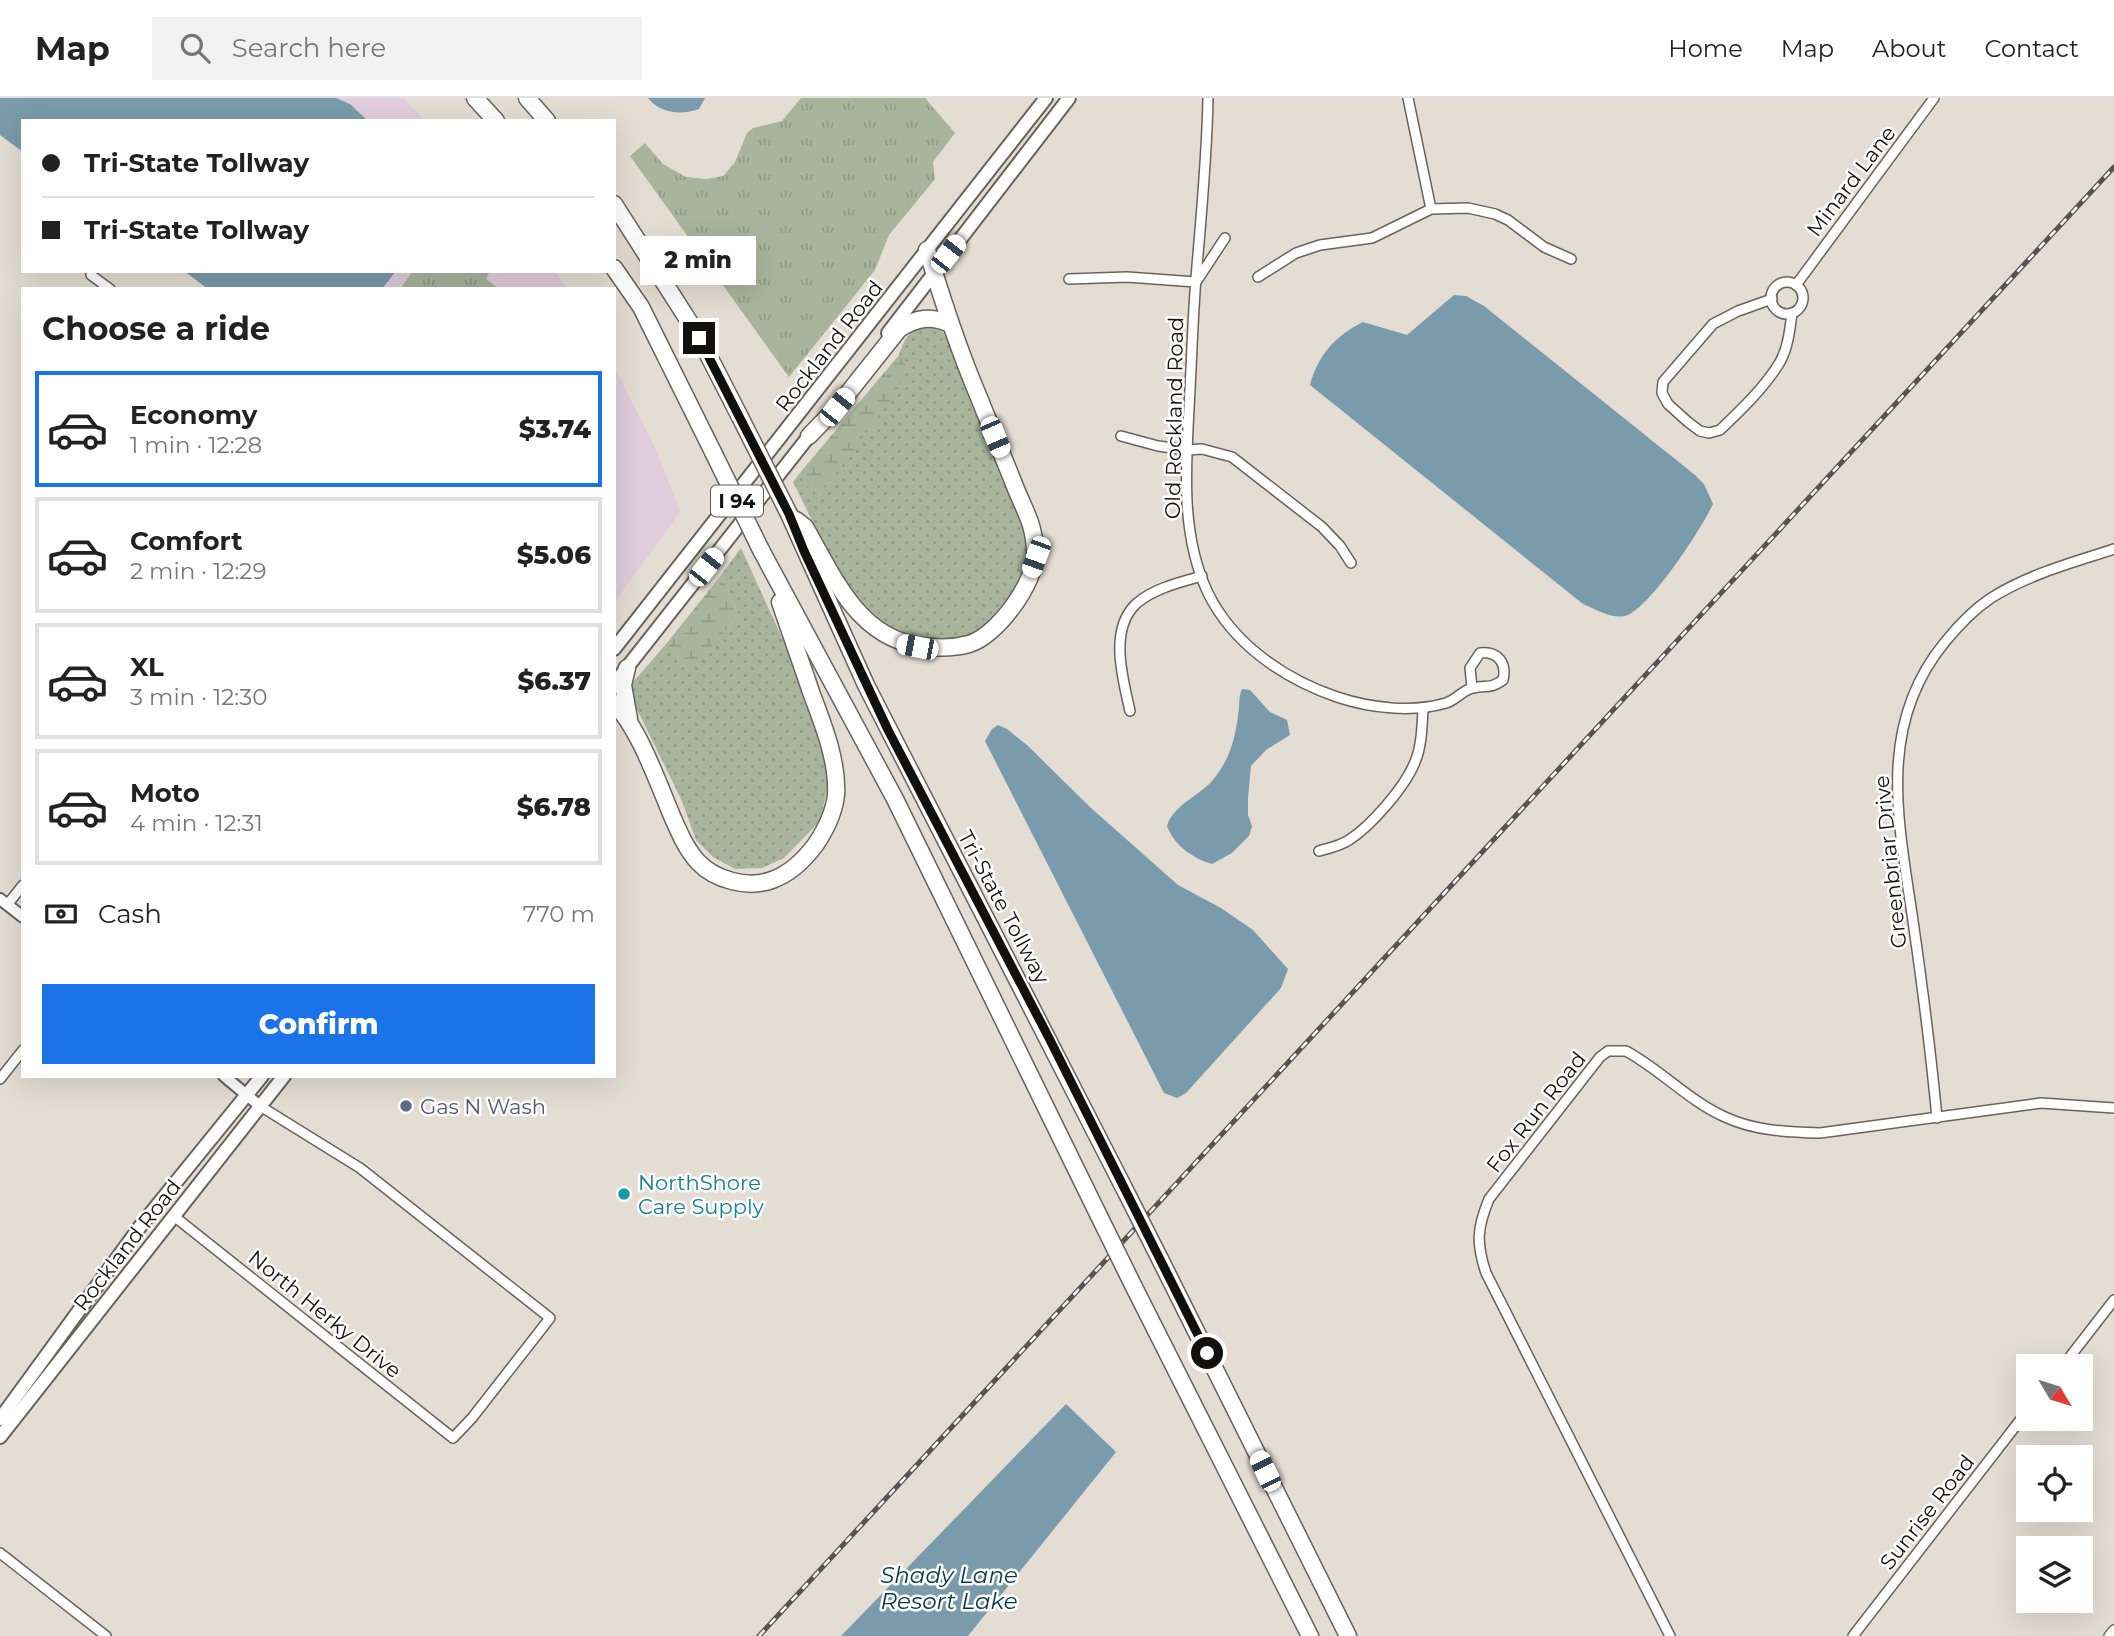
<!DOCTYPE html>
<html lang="en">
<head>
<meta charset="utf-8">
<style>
  :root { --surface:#fff; --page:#f2f2f2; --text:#222; --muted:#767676; --line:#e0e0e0; --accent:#1a73e8 }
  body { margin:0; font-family:Montserrat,sans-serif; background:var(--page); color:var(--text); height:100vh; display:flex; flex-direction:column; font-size:26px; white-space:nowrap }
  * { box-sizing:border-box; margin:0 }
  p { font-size:23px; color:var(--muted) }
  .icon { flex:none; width:38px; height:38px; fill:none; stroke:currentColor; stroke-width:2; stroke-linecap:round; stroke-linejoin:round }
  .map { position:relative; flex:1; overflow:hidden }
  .sheet { position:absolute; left:21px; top:189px; width:595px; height:791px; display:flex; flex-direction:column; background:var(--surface); border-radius:0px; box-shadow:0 7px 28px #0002 }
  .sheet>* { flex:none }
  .banner { position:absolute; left:21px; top:21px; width:595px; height:154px; border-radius:0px; box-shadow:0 7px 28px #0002; display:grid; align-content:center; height:154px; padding:0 21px; background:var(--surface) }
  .needle { width:46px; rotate:128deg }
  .tools { position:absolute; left:2016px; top:1256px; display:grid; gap:14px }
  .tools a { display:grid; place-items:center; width:77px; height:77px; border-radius:0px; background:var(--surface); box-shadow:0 7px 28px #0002; font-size:35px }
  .end { position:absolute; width:32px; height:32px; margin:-16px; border:9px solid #12100d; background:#fff; box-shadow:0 0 0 4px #fff }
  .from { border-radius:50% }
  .bubble { position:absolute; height:49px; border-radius:0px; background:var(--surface); box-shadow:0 7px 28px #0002; font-size:23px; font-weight:800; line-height:49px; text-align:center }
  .car { position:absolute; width:21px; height:42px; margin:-21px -10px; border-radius:9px; box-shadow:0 0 5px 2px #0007; background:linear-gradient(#fff 24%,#345 0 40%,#fff 0 76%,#345 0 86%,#fff 0) }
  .banner b { display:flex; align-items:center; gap:24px; height:66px; font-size:26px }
  .banner b+b { border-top:2px solid var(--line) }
  .banner i { width:18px; height:18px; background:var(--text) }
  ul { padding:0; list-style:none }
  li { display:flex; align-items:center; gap:21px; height:116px; margin:0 14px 10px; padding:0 7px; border:4px solid var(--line); border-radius:0px }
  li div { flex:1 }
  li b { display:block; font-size:26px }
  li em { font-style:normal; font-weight:800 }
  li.current { border-color:var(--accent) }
  li>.icon { width:63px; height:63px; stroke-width:1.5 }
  h2 { padding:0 21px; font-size:32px; line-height:84px }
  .pay { display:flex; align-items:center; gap:18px; height:77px; padding:0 21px; font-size:26px }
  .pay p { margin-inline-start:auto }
  .primary-button { display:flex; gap:14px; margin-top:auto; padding:14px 21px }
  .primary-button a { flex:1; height:80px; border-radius:0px; background:var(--accent); color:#fff; font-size:28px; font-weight:800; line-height:80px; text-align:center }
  header { display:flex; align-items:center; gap:42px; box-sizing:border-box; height:98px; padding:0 35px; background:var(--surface); border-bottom:2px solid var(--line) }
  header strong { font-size:33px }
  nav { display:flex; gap:38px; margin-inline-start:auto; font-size:24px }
  .search { width:490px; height:63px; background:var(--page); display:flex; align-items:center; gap:18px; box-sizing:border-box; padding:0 24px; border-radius:0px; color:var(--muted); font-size:26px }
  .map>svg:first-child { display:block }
  .commercial { fill:#e1cddd }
  .grass { fill:url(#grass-dots) }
  .wetland { fill:url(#wetland-marsh) }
  .park { fill:url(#park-tufts) }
  .water { fill:#799bab }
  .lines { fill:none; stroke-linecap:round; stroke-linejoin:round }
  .minor-casing { stroke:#69635b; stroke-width:12 }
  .tertiary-casing { stroke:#69635b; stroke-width:14 }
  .secondary-casing { stroke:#69635b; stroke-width:16 }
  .motorway-casing { stroke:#69635b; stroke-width:19 }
  .minor { stroke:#fff; stroke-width:9 }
  .tertiary { stroke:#fff; stroke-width:10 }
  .secondary { stroke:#fff; stroke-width:12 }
  .motorway { stroke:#fff; stroke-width:16 }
  .rail-casing { stroke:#57534e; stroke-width:5 }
  .rail { stroke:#fff; stroke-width:2.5; stroke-dasharray:8; stroke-linecap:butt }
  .motorway-bridge-casing { stroke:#69635b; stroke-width:19; stroke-linecap:butt }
  .motorway-bridge { stroke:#fff; stroke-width:16 }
  .route { stroke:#12100d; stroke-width:9 }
  .service-dot { fill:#5c6f8a; stroke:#fff; stroke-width:2.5 }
  .culture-dot { fill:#0f9aa8; stroke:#fff; stroke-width:2.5 }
  .labels { text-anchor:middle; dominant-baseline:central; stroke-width:5; stroke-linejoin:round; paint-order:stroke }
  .shield { fill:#fff; stroke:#595856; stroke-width:2 }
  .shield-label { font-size:19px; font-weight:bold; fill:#12100d }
  .street-label { font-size:21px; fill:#12100d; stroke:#fff }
  .service-label { font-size:21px; fill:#4e5e75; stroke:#fff; text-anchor:start }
  .culture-label { font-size:21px; fill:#0d838f; stroke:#fff; text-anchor:start }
  .water-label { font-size:23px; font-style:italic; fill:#04384b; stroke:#fff }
</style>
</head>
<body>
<header>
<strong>Map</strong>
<div class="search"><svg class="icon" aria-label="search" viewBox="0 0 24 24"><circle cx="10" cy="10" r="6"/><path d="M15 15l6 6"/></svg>Search here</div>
<nav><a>Home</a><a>Map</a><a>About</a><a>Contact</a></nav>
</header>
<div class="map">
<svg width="2114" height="1538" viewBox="0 0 2114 1538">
  <defs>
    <pattern id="grass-dots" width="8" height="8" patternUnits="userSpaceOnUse" patternTransform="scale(1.75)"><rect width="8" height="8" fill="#a8b59c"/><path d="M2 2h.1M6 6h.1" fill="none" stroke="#909b85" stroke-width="1.8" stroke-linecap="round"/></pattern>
    <pattern id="wetland-marsh" width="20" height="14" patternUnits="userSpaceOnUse" patternTransform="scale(1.75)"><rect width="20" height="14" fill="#a8b59c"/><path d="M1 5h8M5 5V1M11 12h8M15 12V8" fill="none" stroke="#909b85"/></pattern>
    <pattern id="park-tufts" width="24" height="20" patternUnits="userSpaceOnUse" patternTransform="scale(1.75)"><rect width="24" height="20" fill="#a8b59c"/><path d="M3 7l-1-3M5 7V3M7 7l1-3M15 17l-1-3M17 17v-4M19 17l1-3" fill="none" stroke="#909b85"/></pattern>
  </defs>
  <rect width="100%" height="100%" fill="#e4ddd3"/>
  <g class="commercial">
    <polygon points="336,0 403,0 426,23 368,23 350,6"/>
    <polygon points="396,173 555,173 568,191 382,191"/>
    <polygon points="614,268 656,351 680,414 614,505"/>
  </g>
  <g class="grass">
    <path d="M923,226L935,229L956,243L1016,404L1033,458L1019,495L968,546L918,545L874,524L832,463L793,384L799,376L818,400L907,268L899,257C904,241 909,234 923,226Z"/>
    <polygon points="741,450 789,555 818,634 830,679 820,723 784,760 762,770 735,771 713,759 696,742 681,701 633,603 630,591 634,583 667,545 689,573 739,517 721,477"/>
  </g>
  <g class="wetland">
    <polygon points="899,257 907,268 898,292 817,401 799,376"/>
    <polygon points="721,477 739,517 689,574 667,545"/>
  </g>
  <g class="park">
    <polygon points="801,0 925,0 955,35 933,64 935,81 889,137 875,172 789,279 630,58 645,45 663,66 686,79 706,81 723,78 735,64 747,35 753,30 782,23"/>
    <polygon points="413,173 490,173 486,181 499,191 400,191"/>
  </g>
  <g class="water">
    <polygon points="0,0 336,0 350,6 368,23 23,23 23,54 0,37"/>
    <path d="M648,0H705L699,11C682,17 660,16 648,0Z"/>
    <polygon points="184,173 396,173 382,191 208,191"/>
    <path d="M1454,197L1466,198L1484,208L1695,377L1704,386L1713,406C1702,430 1649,512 1625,518C1612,521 1595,511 1583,506L1310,287C1318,257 1335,238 1363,224L1407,237Z"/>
    <path d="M1242,591L1250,592L1270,614L1287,622L1290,637L1266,652L1251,668L1248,700V717L1252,728L1249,738L1232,755L1212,766C1192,760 1174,747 1167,728C1173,706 1204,696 1216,678C1230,660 1235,640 1238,618C1240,608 1238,600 1242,591Z"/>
    <polygon points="998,627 1007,631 1028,648 1091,710 1178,787 1221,810 1253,832 1288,871 1281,890 1186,995 1177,1000 1164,995 985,643 992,631"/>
    <polygon points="1066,1306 1116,1354 968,1538 841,1538"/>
  </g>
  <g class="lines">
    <g class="minor-casing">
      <g id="minor">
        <path d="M1208,0C1207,60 1201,120 1196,180C1193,217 1192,254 1190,291C1187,358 1178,432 1208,495C1233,546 1284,581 1337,599C1370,610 1412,615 1446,605C1456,602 1464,591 1473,590C1488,587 1490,591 1503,582C1507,565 1498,553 1480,555L1470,570L1472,590"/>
        <polyline points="1408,0 1431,111"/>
        <polyline points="91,177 110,191"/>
        <polyline points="1258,179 1296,155 1320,147 1372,140 1431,111 1468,110 1495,116 1508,122 1544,149 1571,161"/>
        <polyline points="1069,181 1127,179 1196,184 1225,140"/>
        <circle cx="1787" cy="200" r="16"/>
        <polyline points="1796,187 1934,0"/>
        <path d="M1772,201L1738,213L1713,226L1663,284L1662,295L1668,306L1688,324L1700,333L1709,335L1720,332C1741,312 1765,289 1780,264C1788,250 1790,231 1792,215"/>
        <polyline points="1121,338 1158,348 1187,352 1202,351 1232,359 1322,429 1340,448 1351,465"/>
        <path d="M1130,613C1123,581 1108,531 1137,505C1155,490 1181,484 1202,478"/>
        <path d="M1319,753C1329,750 1340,748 1349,742C1371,728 1405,689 1415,664C1422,647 1422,628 1423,610"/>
        <polyline points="7,807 23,787"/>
        <polyline points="0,981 23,952"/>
        <path d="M1937,1020C1931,956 1923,893 1914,830C1900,729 1874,630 1945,544C1958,528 1973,512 1991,500C2029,476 2072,465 2114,451"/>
        <polyline points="175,1119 453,1340 472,1320 550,1220 360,1070 260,1008"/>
        <polyline points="2062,1269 2114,1202"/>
        <polyline points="0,1455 106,1538"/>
        <path d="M1670,1538L1486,1175C1476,1145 1477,1130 1489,1101L1600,959L1608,953H1626C1661,972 1689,1003 1725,1019C1755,1033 1787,1034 1820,1035L2041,1005L2114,1010"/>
        <polyline points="1853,1538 2028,1312"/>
        <polyline points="2109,1538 2114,1532"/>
      </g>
    </g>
    <g class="tertiary-casing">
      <g id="tertiary">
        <polyline points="0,801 23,819"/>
        <polyline points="224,978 260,1008"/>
      </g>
    </g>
    <g class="secondary-casing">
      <g id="secondary">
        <polyline points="888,235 1069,0"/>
        <polyline points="614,551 1046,0"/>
        <polyline points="614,586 813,333"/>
        <polyline points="0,1321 142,1126 262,978"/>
        <polyline points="0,1339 284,978"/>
      </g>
    </g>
    <g class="motorway-casing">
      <g id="motorway">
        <polyline points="475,0 496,23"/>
        <polyline points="527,0 547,23"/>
        <polyline points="614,106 699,239 740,319"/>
        <polyline points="614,170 641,209 713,354"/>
        <path d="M809,338L837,309L899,231C916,220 931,217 950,226"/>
        <polyline points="789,416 866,587 1124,1090"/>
        <path d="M796,422L805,429C836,483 861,547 932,549C943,550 958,549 969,546C997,538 1036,484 1035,456C1035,426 1024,412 1014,386C1003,358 991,330 980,302C959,253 943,203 927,152"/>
        <polyline points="761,452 895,701 1099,1118"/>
        <polyline points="627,570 623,587 629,621"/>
        <path d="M614,605C639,630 658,685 672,718C679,734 686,751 698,764C715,782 748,791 772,782C789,776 805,761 816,746C826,731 834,715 836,697C838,663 823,626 811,594C801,564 790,534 780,504"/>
        <polyline points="1160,1161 1348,1538"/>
        <polyline points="1134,1189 1310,1538"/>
      </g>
    </g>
    <use href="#minor" class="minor"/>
    <use href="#tertiary" class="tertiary"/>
    <use href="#secondary" class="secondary"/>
    <use href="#motorway" class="motorway"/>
    <g class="rail-casing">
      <polyline id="rail" points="759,1538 2114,69"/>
    </g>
    <use href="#rail" class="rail"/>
    <g class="motorway-bridge-casing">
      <g id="motorway-bridge">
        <polyline points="740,319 789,416"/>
        <polyline points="713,354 761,452"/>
        <polyline points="1124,1090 1160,1161"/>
        <polyline points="1099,1118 1134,1189"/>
      </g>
    </g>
    <use href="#motorway-bridge" class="motorway-bridge"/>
  </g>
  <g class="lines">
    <polyline class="route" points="699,240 789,416 804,453 888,632 1049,940 1207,1255"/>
  </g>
  <circle class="service-dot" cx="406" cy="1008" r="7"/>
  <circle class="culture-dot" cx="624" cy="1096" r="7"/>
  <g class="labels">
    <rect class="shield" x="711" y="387.5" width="52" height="31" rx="5"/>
    <g class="shield-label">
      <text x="737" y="403">I 94</text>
    </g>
    <g class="street-label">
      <text transform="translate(1851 83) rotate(-53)">Minard Lane</text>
      <text transform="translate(829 248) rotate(-52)">Rockland Road</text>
      <text transform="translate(1174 320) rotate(-89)">Old Rockland Road</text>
      <text transform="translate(1890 764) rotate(-96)">Greenbriar Drive</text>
      <text transform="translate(1004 809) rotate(62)">Tri-State Tollway</text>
      <text transform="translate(1536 1014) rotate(-52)">Fox Run Road</text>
      <text transform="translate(127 1147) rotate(-52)">Rockland Road</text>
      <text transform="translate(325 1216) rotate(39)">North Herky Drive</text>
      <text transform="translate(1927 1414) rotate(-52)">Sunrise Road</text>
    </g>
    <g class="service-label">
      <text x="420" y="1008">Gas N Wash</text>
    </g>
    <g class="culture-label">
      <text x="638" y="1084">NorthShore<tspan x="638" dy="24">Care Supply</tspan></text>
    </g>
    <g class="water-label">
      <text x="949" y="1477">Shady Lane<tspan x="949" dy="26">Resort Lake</tspan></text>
    </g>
  </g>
</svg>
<div class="tools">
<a><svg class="needle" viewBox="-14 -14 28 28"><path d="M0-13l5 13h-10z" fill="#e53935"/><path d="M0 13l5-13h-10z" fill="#767676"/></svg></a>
<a><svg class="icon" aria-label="locate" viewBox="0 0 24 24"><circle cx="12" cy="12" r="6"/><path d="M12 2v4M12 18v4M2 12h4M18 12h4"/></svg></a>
<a><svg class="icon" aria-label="layers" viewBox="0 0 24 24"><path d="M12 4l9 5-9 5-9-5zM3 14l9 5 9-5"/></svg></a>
</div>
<i class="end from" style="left:1207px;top:1255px"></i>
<i class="end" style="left:699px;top:240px"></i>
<div class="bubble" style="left:640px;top:138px;width:116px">2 min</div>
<i class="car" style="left:948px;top:156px;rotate:38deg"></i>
<i class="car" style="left:837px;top:309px;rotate:39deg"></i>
<i class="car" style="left:995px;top:339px;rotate:157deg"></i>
<i class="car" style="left:1036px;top:459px;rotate:200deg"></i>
<i class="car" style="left:706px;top:469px;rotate:38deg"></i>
<i class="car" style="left:917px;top:549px;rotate:281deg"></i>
<i class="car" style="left:1265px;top:1373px;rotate:334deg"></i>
<div class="banner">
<b><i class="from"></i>Tri-State Tollway</b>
<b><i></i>Tri-State Tollway</b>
</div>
<section class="sheet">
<h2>Choose a ride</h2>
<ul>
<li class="current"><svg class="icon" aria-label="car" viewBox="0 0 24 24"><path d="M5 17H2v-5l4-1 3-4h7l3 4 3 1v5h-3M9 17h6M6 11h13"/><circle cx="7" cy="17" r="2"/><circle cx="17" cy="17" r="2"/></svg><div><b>Economy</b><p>1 min · 12:28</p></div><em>$3.74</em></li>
<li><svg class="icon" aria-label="car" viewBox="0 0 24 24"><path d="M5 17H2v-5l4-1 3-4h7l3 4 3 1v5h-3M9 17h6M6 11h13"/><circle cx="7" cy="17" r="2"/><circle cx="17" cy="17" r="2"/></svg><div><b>Comfort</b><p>2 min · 12:29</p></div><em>$5.06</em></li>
<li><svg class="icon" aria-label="car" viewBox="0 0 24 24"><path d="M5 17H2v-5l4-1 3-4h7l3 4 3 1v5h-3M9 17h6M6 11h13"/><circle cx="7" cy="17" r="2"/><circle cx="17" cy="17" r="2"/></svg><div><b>XL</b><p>3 min · 12:30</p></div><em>$6.37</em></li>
<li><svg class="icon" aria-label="car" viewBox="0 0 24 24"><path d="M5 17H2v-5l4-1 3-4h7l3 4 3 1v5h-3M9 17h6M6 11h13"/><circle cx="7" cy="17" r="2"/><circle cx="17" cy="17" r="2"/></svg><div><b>Moto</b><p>4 min · 12:31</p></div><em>$6.78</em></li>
</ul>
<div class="pay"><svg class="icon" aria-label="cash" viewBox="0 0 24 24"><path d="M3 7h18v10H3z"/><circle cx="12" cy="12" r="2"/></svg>Cash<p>770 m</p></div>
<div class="primary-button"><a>Confirm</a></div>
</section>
</div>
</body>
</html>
